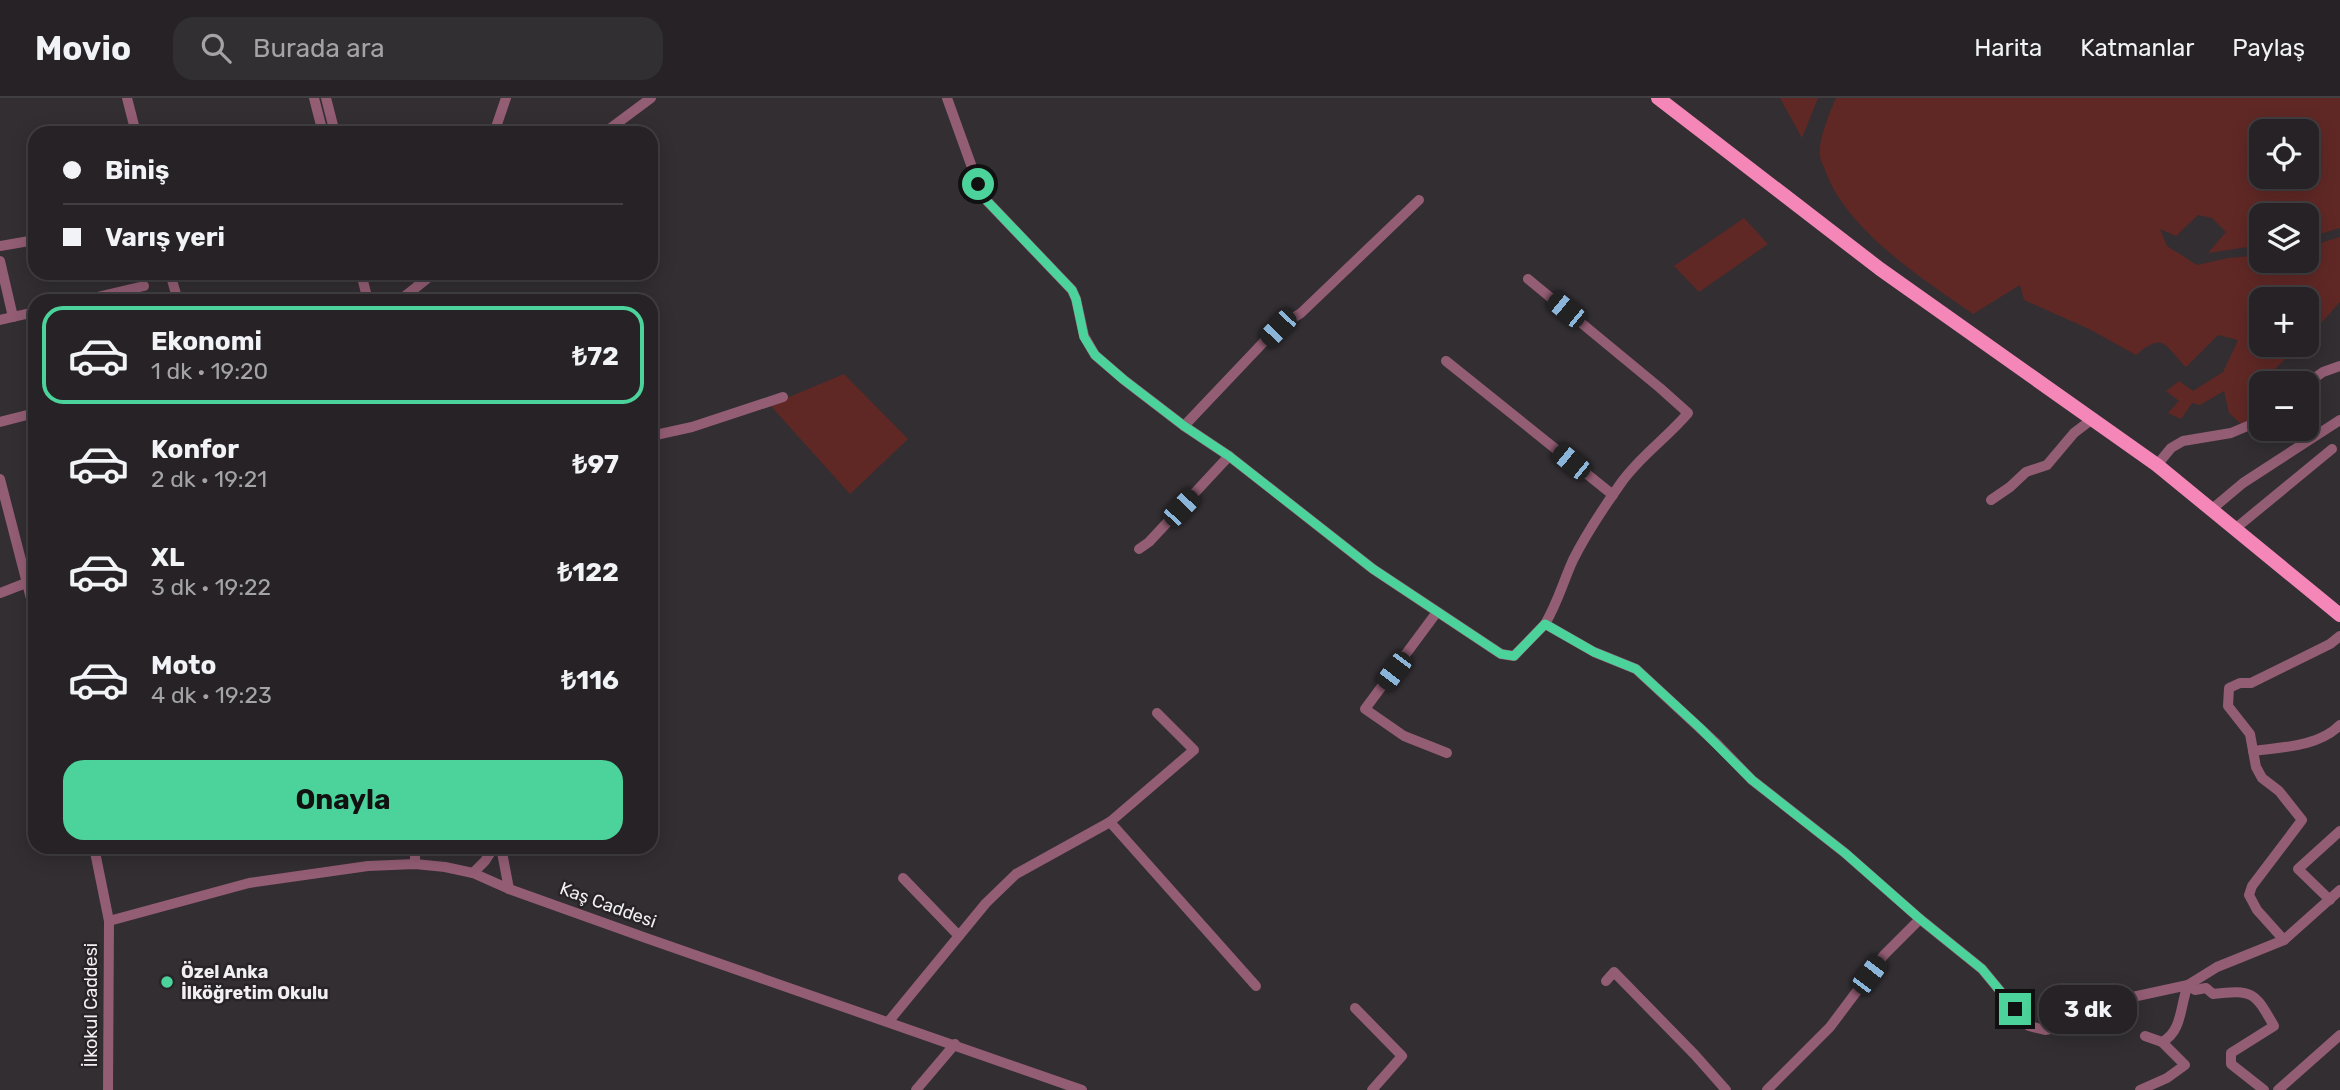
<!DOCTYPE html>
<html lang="tr">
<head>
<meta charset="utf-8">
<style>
  :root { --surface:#262226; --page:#322f32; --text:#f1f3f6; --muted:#a4a4a7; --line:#423f43; --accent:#4cd39b }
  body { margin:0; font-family:Rubik,sans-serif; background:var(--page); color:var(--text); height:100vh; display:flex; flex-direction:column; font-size:26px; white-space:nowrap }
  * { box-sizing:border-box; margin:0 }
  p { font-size:23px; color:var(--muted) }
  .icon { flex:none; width:38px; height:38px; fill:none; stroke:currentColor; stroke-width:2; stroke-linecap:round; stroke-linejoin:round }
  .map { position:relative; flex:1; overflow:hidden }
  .sheet { position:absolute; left:28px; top:196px; width:630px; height:560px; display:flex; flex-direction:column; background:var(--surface); border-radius:21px; box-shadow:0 4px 18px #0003,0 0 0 2px var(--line) }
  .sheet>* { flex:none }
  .top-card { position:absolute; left:28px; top:28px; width:630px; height:154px; border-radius:21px; box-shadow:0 4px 18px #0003,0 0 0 2px var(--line); display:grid; align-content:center; height:154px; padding:0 35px; background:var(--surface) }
  .fabs { position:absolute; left:2249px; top:21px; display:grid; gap:14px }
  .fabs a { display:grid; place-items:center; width:70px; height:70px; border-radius:14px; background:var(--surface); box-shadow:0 4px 18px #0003,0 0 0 2px var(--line); font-size:35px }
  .end { position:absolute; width:32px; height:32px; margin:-16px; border:9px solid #4cd39b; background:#111; box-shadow:0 0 0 4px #111 }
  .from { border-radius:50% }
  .bubble { position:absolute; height:49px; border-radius:21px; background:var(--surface); box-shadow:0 4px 18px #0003,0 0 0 2px var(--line); font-size:23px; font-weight:700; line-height:49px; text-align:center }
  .car { position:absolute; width:21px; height:42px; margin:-21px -10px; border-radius:9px; box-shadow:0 0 5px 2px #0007; background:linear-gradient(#222 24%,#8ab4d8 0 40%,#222 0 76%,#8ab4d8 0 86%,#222 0) }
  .top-card b { display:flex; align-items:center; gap:24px; height:66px; font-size:26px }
  .top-card b+b { border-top:2px solid var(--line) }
  .top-card i { width:18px; height:18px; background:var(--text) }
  ul { padding:12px 0 0; list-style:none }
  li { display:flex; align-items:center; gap:21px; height:98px; margin:0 14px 10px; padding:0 21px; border:4px solid transparent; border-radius:21px }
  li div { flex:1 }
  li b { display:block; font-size:26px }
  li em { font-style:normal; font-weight:700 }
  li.on { border-color:var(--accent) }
  li>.icon { width:63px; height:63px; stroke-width:1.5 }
  .action { display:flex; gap:14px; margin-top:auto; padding:14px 35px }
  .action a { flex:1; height:80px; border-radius:21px; background:var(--accent); color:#111; font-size:28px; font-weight:700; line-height:80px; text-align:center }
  header { display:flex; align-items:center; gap:42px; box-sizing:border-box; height:98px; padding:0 35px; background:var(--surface); border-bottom:2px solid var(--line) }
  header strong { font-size:33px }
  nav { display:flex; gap:38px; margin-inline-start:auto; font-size:24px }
  .search { width:490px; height:63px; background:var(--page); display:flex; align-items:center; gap:18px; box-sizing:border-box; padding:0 24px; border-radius:21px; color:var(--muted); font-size:26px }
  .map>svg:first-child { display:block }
  .green { fill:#602825; fill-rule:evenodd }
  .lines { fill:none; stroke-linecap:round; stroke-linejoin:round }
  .minor { stroke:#935d74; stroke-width:10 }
  .major { stroke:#f586b8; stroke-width:14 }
  .route { stroke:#4cd39b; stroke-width:9 }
  .poi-dot { fill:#4cd39b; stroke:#282428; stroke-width:2.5 }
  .labels { text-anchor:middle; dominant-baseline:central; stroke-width:5; stroke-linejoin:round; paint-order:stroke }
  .street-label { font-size:18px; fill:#f1eff2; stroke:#282428 }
  .poi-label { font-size:18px; font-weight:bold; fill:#f1eff2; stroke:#282428; text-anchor:start }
</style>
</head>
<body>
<header>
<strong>Movio</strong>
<div class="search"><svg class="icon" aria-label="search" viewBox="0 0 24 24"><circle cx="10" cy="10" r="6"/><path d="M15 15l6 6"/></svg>Burada ara</div>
<nav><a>Harita</a><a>Katmanlar</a><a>Paylaş</a></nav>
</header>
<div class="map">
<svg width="2340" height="992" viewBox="0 0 2340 992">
  <rect width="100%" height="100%" fill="#322e32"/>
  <g class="green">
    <polygon points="1780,0 1818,0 1802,40"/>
    <path d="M1836,0H2340V130L2307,140L2306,117H2261V147L2208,155L2226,134L2212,120L2198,117L2176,138L2160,131L2167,148L2197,167L2228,160L2261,157V163H2306L2307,149L2340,139V204L2307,241L2306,201H2261V247H2300L2251,294L2261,315L2241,326L2229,315L2224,293L2200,307L2192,305L2181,321L2168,315L2179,303L2166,293L2179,283L2193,293L2223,274L2238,242L2218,237L2186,269C2164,247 2164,233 2136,257L2089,231L2024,202L2020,187L1973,216C1923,181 1846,132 1825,72C1823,68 1820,61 1820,57C1818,42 1830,14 1836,0ZM2261,33H2306V79H2261Z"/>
    <polygon points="1744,120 1768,146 1699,194 1674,168"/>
    <polygon points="844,276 908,341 850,396 770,307"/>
  </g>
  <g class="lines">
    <g class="minor">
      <polyline points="127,0 136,35"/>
      <polyline points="314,0 323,35"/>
      <polyline points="326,0 335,35"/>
      <polyline points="947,0 978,86 987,103 1072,192 1076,201 1084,238 1095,257 1124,282 1184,328 1229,358 1373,471 1501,556 1514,558 1545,526 1594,554 1636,571 1717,646 1752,682 1845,755 1920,821 1982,871 2029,928 2045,932 2064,928 2114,903 2188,887 2217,869 2284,842 2340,792"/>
      <polyline points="494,35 506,0"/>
      <polyline points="604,35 651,0"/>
      <polyline points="0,148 35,142"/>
      <polyline points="0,163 13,219"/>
      <polyline points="170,175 178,203"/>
      <polyline points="361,175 368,203"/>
      <path d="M1528,181L1660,290L1688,315C1667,340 1640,358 1621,385C1604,409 1586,436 1573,462C1563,484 1558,504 1545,526"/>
      <polyline points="80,203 144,188"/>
      <polyline points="399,203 434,175"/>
      <polyline points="0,222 35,214"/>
      <polyline points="1446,263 1613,397"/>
      <polyline points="2306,286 2323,274 2340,268"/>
      <polyline points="0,324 35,315"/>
      <polyline points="1184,328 1277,230 1301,215 1419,102"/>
      <polyline points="651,338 692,329 783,299"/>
      <polyline points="2157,367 2171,350 2183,343 2231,335 2250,327 2261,319"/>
      <polyline points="0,381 35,516"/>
      <polyline points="1991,402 2010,389 2026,374 2047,367 2074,335 2091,322"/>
      <polyline points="2212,411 2243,385 2340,322"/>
      <polyline points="2236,430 2332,351"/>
      <polyline points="1139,451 1149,444 1229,358"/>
      <polyline points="0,495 26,485"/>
      <polyline points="1437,514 1365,611 1404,638 1447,655"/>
      <path d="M2253,653C2282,649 2318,649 2340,627"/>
      <polyline points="1110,724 1256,888"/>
      <polyline points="94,749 109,823 108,992"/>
      <polyline points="415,749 415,766"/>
      <polyline points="501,749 509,791"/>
      <polyline points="473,775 485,763 494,749"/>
      <polyline points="903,780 959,838"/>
      <polyline points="2330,802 2298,771 2340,733"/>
      <polyline points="109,823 249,785 368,768 415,766 445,769 473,775 509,791 646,840 1082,992"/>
      <polyline points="2284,842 2257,812 2249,797 2252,788 2302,722 2279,693 2262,680 2256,669 2250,636 2228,608 2229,590 2240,585 2251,585 2330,546 2340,538"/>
      <polyline points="1606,883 1614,874 1695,957 1726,992"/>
      <polyline points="1355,910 1402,958 1372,992"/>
      <polyline points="889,923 986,805 1016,776 1110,724 1194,652 1157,615"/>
      <path d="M2145,938L2162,944C2183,933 2180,906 2188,887L2195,892L2206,890L2213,896C2254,891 2255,895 2274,928L2231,955V966L2264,992"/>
      <polyline points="916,992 955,946"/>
      <polyline points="1767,992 1830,929 1884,857 1920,821"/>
      <polyline points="2140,992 2167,980 2185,967 2162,944"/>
      <polyline points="2278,992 2340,937"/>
    </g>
    <polyline class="major" points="1658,0 1880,171 2157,367 2340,517"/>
  </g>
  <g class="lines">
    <polyline class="route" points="978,86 987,103 1072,192 1076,201 1084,239 1095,257 1124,282 1184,328 1229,358 1373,471 1501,556 1514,558 1545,526 1594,554 1636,571 1699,629 1752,682 1845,755 1920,821 1982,871 2015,911"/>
  </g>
  <circle class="poi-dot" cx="167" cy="884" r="7"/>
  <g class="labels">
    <g class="street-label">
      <text transform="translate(608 807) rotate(20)">Kaş Caddesi</text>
      <text transform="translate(91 907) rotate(-90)">İlkokul Caddesi</text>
    </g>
    <g class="poi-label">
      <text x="181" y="874">Özel Anka<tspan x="181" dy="21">İlköğretim Okulu</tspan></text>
    </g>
  </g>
</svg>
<div class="fabs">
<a><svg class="icon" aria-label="locate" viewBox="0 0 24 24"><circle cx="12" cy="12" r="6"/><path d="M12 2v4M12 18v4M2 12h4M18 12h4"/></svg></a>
<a><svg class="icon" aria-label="layers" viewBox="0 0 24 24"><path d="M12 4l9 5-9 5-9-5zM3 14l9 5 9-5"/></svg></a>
<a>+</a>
<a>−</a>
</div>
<i class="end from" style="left:978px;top:86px"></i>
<i class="end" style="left:2015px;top:911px"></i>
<div class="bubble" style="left:2039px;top:887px;width:98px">3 dk</div>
<i class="car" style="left:1566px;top:212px;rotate:309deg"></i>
<i class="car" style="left:1278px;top:230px;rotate:224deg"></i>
<i class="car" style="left:1571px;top:364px;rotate:309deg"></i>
<i class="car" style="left:1181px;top:410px;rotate:43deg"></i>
<i class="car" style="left:1394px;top:573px;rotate:217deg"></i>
<i class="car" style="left:1869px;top:877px;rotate:37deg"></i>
<div class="top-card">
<b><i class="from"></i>Biniş</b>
<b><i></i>Varış yeri</b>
</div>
<section class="sheet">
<ul>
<li class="on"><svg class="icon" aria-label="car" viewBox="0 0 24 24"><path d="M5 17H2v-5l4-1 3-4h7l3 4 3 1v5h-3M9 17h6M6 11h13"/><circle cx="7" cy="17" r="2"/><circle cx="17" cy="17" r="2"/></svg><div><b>Ekonomi</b><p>1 dk · 19:20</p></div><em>₺72</em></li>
<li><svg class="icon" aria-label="car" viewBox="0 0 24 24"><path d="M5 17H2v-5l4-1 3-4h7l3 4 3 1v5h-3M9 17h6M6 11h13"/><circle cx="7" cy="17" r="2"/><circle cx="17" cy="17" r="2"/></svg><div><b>Konfor</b><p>2 dk · 19:21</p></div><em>₺97</em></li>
<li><svg class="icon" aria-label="car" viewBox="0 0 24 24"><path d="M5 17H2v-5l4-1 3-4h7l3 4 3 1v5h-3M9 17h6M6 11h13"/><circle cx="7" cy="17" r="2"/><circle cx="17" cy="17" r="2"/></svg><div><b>XL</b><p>3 dk · 19:22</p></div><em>₺122</em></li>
<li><svg class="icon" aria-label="car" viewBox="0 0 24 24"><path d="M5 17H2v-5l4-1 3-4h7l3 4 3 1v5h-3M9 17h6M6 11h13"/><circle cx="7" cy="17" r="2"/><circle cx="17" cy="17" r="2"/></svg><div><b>Moto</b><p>4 dk · 19:23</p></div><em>₺116</em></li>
</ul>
<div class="action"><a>Onayla</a></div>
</section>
</div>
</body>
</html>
